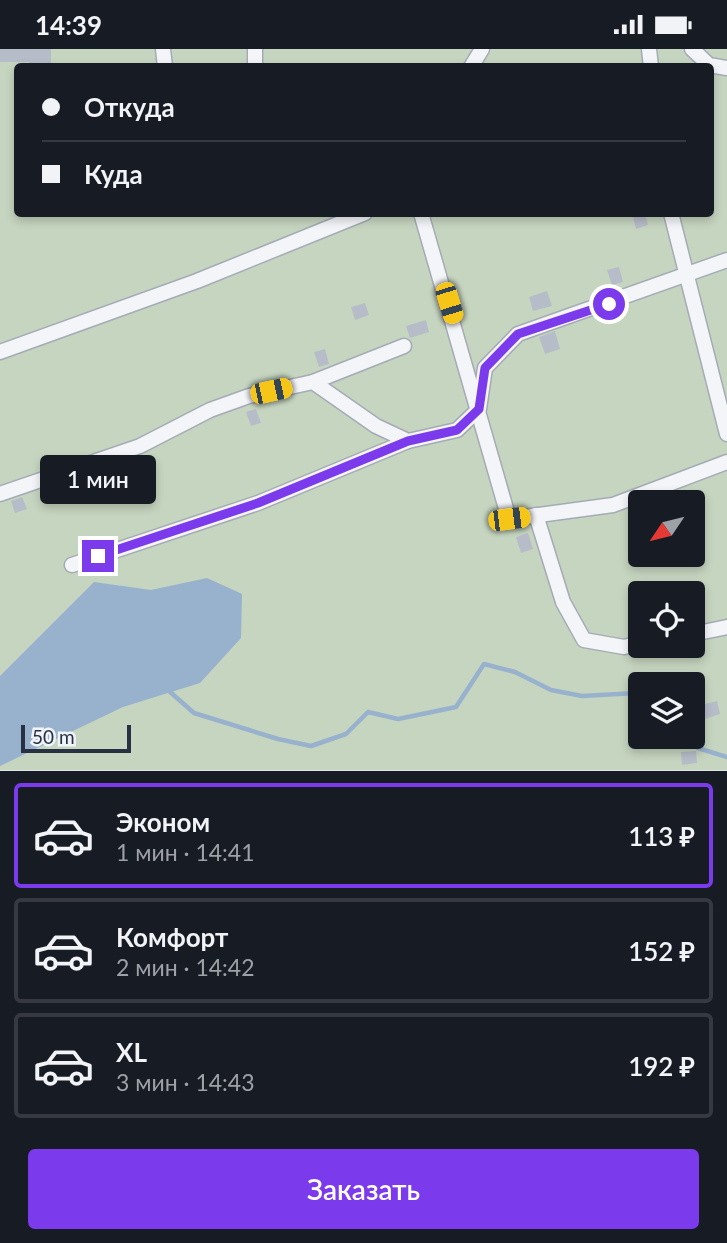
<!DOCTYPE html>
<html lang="ru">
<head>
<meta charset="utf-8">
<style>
  :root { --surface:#171b24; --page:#20242c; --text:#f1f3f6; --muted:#9ea1a6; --line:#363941; --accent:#7c3aed }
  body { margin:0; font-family:Lato,sans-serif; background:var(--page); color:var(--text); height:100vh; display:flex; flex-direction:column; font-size:26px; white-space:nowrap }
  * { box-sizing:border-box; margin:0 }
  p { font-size:23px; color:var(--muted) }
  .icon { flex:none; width:38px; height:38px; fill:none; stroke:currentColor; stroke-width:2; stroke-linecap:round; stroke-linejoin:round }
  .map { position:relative; height:722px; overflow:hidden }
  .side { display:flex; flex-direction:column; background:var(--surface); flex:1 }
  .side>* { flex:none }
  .top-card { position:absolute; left:14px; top:14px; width:700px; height:154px; border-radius:7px; box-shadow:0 4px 10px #0003; display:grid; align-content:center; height:154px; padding:0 28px; background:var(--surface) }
  .needle { width:46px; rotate:235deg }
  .buttons { position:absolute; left:628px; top:441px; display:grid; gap:14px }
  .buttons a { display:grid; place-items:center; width:77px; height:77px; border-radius:7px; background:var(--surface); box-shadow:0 4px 10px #0003; font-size:35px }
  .scale { position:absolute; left:21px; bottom:18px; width:110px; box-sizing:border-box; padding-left:7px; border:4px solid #273143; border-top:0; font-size:19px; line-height:24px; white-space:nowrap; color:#273143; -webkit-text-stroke:5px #f0f3f7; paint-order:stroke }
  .end { position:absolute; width:32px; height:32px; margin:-16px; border:9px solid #7c3aed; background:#fff; box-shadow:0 0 0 4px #fff }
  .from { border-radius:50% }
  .bubble { position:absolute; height:49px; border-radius:7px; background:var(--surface); box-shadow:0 4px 10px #0003; font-size:23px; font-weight:600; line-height:49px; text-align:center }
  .car { position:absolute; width:21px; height:42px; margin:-21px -10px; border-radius:9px; box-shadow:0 0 5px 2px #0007; background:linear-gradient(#f5c518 24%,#345 0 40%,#f5c518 0 76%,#345 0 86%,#f5c518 0) }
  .top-card b { display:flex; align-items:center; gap:24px; height:66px; font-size:26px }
  .top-card b+b { border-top:2px solid var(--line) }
  .top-card i { width:18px; height:18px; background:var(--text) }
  ul { padding:12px 0 0; list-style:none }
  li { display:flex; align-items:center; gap:21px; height:105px; margin:0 14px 10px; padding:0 14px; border:4px solid var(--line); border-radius:7px }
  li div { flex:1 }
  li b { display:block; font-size:26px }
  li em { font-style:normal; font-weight:600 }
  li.selected { border-color:var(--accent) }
  li>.icon { width:63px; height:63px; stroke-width:1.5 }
  .cta { display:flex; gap:14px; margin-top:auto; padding:14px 28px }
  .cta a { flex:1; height:80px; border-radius:7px; background:var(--accent); color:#fff; font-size:28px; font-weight:600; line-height:80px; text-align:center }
  .status { display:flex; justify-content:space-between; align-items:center; height:49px; padding:0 35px; background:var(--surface); direction:ltr }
  .status svg { height:19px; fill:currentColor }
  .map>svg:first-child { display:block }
  .green { fill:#c6d5c0; fill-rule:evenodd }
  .water { fill:#98b2cd }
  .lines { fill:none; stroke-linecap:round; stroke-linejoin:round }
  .stream { stroke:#98b2cd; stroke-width:4.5 }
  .building { fill:#b7bdc8 }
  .minor-casing { stroke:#a5abb5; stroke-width:17 }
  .minor { stroke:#f3f5f8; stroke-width:14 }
  .route { stroke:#7c3aed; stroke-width:9 }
</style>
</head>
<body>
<div class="status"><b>14:39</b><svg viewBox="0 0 49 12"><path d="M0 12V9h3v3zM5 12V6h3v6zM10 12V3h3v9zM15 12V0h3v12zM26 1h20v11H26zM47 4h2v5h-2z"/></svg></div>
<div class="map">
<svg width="727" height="722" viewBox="0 0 727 722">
  <rect width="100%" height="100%" fill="#e0e4ea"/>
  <path class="green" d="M0,0H727V721H0ZM18,18H710V164H18ZM640,453H693V506H640ZM640,544H693V597H640ZM640,635H693V688H640Z"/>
  <polygon class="water" points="207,529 242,545 241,589 200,634 123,658 0,717 0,627 94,533 151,541"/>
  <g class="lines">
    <g class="stream">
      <polyline points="169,642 194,664 278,690 311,697 346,685 368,663 398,670 456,658 484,615 515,623 551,641 582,647 636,644 640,647"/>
      <polyline points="681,688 698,699 727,708"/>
    </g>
  </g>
  <g class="building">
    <polygon points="0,0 51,0 51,18 29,18 29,13 0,13"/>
    <polygon points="632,164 645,164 648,176 636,180"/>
    <polygon points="619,218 623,233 612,236 607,221"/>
    <polygon points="547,242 552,257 533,262 529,248"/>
    <polygon points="365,254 369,266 355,271 351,258"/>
    <polygon points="426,271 429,283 410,289 406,277"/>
    <polygon points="555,282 560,300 545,305 539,288"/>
    <polygon points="325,300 329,315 319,318 314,303"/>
    <polygon points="256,360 261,374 251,377 246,363"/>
    <polygon points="22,448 27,460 15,464 11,452"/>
    <polygon points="528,484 533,500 521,504 516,488"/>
    <polygon points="717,652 720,665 705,670 701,656"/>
    <polygon points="696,702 697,714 682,716 681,703"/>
  </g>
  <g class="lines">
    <g class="minor-casing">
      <g id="minor">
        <polyline points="163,0 165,18"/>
        <polyline points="255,0 255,18"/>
        <polyline points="649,0 651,18"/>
        <polyline points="692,0 709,16 727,19"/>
        <polyline points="471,18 482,0"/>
        <polyline points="421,164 509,470 613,456 727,413"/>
        <polyline points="671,164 727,385"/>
        <polyline points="0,303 197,232 365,164"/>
        <polyline points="313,333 404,297"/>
        <polyline points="0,445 140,397 210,361 249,347 313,333 376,377 408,392 457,381 479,360 485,319 518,285 727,211"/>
        <polyline points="536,466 563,553 584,591 624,598 640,594"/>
        <polyline points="72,516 258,454 408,392"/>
        <polyline points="693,585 727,578"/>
      </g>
    </g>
    <use href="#minor" class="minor"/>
  </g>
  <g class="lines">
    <polyline class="route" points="98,507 258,454 408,392 457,381 479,360 485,319 518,285 609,255"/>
  </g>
</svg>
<div class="buttons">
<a><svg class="needle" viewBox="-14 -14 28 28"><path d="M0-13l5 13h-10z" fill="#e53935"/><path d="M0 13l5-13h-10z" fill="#9ea1a6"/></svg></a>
<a><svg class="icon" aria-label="locate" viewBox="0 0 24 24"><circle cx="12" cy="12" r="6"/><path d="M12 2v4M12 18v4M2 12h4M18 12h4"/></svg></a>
<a><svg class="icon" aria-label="layers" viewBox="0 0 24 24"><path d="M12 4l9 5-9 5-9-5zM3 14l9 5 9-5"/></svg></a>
</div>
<div class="scale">50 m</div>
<i class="end from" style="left:609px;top:255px"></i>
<i class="end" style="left:98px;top:507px"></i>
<div class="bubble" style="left:40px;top:406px;width:116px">1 мин</div>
<i class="car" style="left:449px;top:254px;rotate:163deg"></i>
<i class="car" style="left:271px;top:342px;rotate:78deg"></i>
<i class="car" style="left:509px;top:470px;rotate:83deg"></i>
<div class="top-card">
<b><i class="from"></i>Откуда</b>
<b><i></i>Куда</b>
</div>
</div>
<section class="side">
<ul>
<li class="selected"><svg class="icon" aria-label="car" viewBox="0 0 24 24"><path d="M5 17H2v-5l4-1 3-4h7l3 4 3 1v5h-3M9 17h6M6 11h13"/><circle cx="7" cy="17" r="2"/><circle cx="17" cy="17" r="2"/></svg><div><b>Эконом</b><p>1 мин · 14:41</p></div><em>113 ₽</em></li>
<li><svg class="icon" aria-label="car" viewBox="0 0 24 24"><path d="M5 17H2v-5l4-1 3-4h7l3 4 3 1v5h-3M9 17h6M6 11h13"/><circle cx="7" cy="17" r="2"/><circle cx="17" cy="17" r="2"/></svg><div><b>Комфорт</b><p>2 мин · 14:42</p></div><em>152 ₽</em></li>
<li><svg class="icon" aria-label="car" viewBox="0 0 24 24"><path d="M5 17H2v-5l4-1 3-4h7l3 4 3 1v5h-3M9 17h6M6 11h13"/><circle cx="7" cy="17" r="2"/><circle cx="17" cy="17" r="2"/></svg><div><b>XL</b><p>3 мин · 14:43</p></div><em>192 ₽</em></li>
</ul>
<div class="cta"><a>Заказать</a></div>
</section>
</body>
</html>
